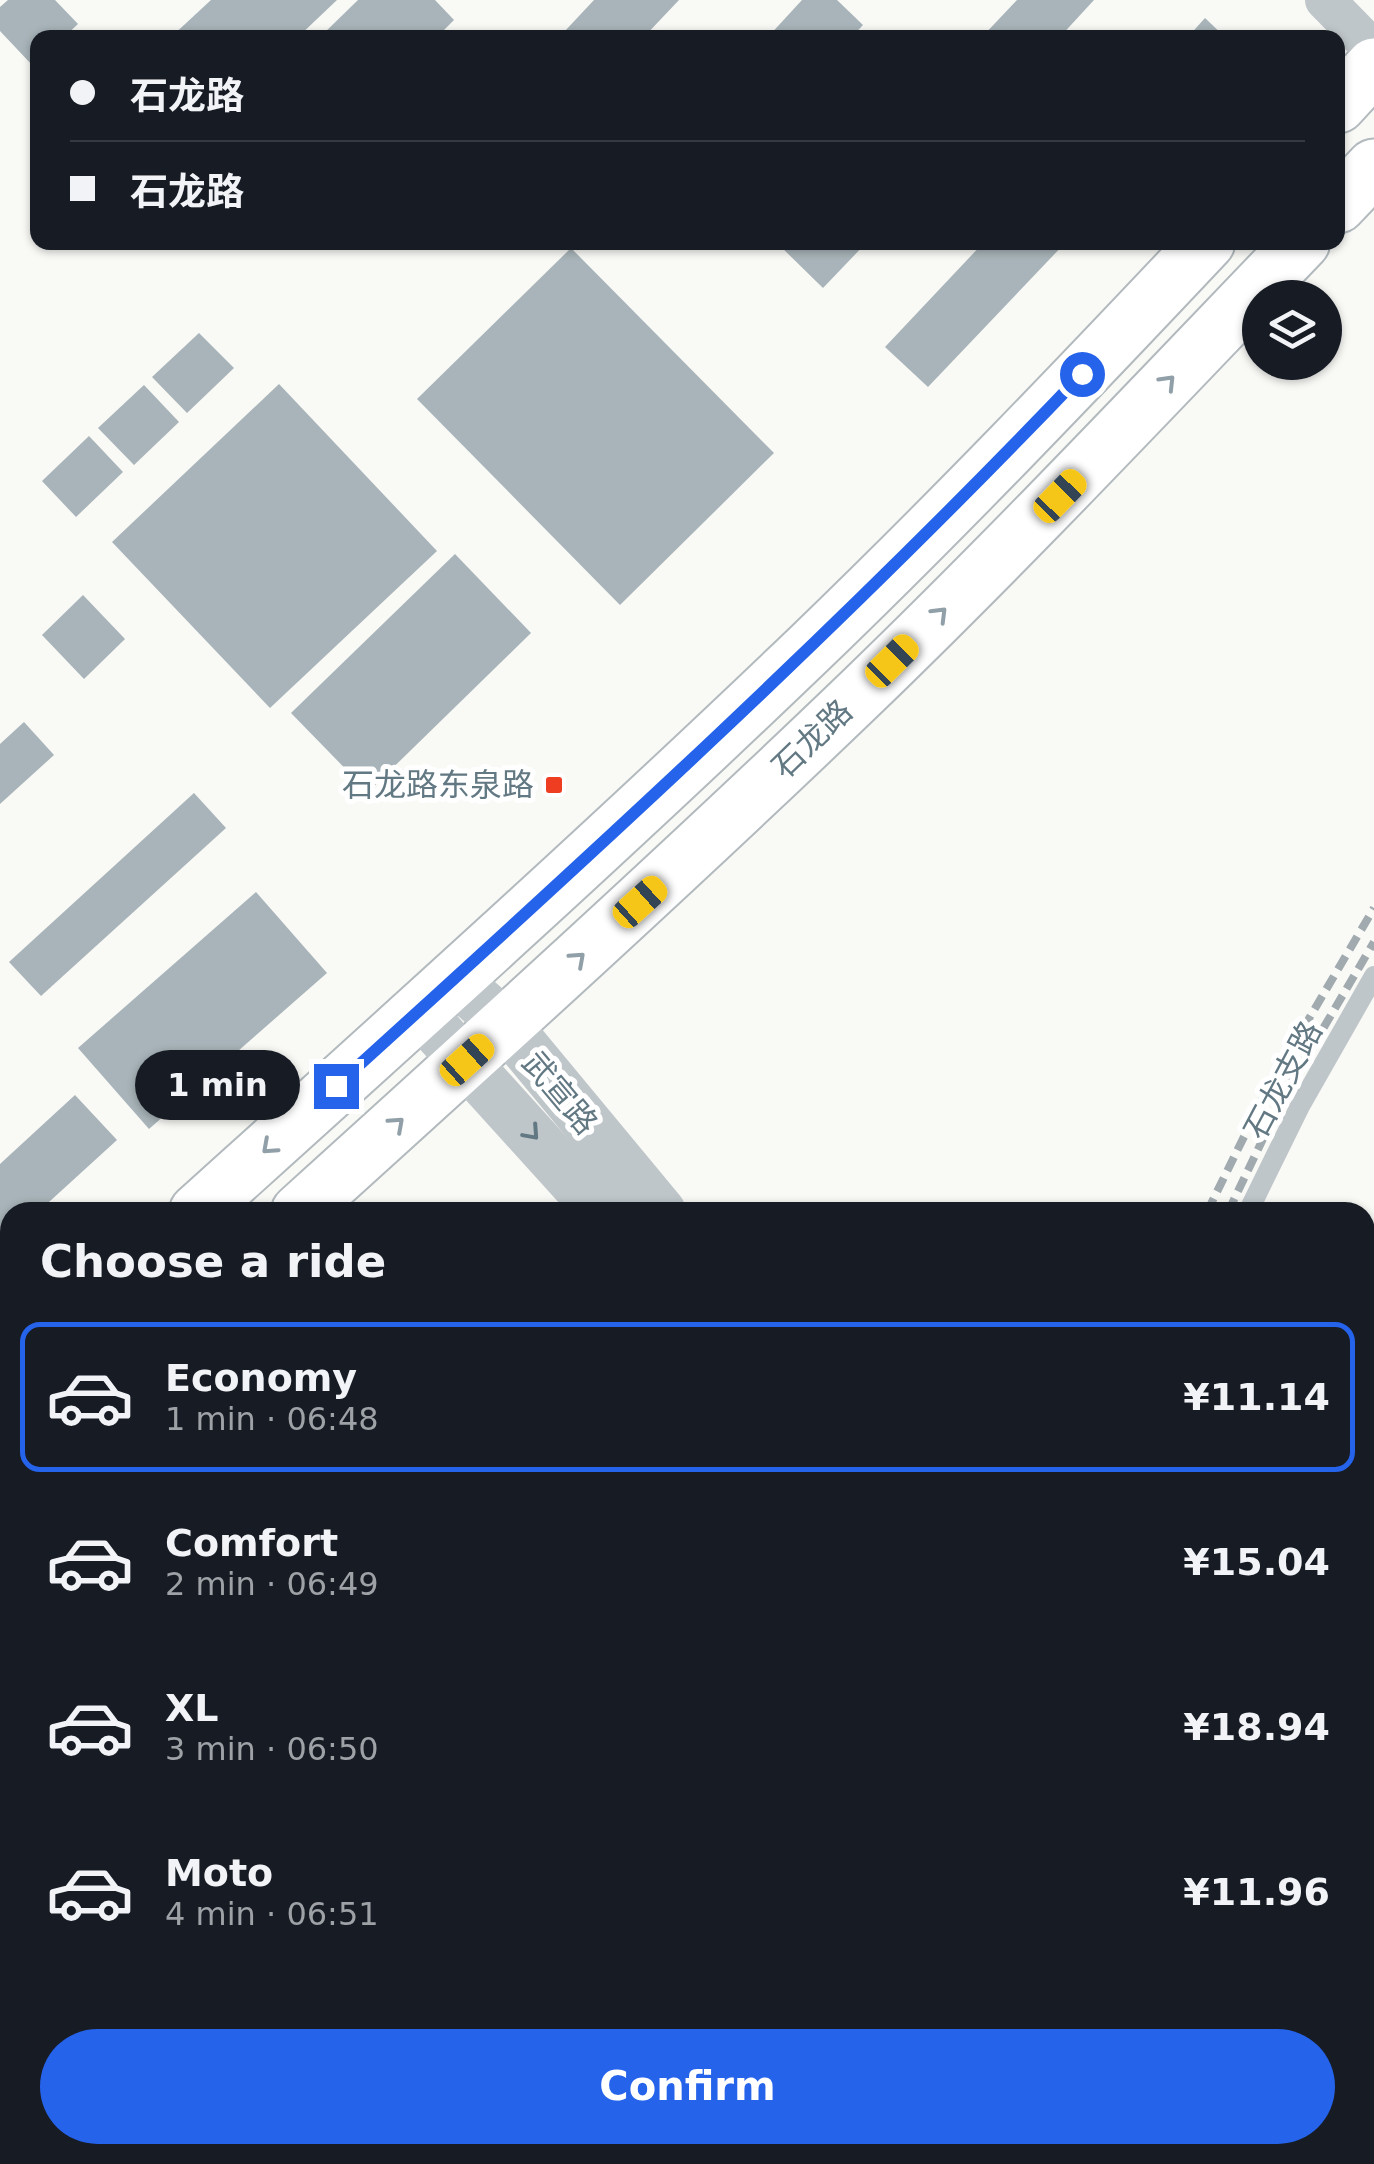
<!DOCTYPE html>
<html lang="en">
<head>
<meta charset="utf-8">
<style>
  :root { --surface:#171b24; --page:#20242c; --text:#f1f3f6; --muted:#9ea1a6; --line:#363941; --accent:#2563eb }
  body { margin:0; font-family:"DejaVu Sans","Noto Sans SC",sans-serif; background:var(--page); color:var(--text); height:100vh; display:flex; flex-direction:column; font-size:38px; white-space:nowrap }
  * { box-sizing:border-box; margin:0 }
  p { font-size:32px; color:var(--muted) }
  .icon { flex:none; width:55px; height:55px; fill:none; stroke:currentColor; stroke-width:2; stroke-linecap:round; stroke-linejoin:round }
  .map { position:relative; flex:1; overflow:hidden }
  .details { position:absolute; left:0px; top:1202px; width:1375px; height:962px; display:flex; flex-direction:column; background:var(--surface); border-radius:30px 30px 0 0; box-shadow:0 2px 8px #0004 }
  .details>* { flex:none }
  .banner { position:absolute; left:30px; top:30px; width:1315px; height:220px; border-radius:20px; box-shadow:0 2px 8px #0004; display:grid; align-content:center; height:220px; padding:0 40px; background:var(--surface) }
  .fabs { position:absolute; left:1242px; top:280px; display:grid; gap:20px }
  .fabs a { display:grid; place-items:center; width:100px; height:100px; border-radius:50%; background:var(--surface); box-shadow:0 2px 8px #0004; font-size:50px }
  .end { position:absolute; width:45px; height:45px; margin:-22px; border:12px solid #2563eb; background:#fff; box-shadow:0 0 0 5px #fff }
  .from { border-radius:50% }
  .bubble { position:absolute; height:70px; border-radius:35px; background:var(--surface); box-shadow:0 2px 8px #0004; font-size:32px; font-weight:700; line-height:70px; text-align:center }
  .car { position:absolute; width:30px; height:60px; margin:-30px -15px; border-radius:12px; box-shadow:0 0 8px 2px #0007; background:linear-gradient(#f5c518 24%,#345 0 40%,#f5c518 0 76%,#345 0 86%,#f5c518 0) }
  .banner b { display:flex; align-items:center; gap:35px; height:95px; font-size:38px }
  .banner b+b { border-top:2px solid var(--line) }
  .banner i { width:25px; height:25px; background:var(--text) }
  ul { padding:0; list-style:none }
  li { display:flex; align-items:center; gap:30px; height:150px; margin:0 20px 15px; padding:0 20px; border:5px solid transparent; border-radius:20px }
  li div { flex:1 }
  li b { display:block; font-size:38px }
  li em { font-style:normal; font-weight:700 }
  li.current { border-color:var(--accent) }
  li>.icon { width:90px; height:90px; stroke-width:1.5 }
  h2 { padding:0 40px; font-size:45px; line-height:120px }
  .action { display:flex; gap:20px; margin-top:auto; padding:20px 40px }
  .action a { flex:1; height:115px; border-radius:60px; background:var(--accent); color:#fff; font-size:40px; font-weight:700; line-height:115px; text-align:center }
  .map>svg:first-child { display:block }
  .building { fill:#a8b4b9 }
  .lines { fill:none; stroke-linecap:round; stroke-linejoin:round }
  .secondary-casing { stroke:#b2babe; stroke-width:59 }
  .service { stroke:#bfc6c9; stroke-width:20 }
  .minor { stroke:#bfc6c9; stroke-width:40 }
  .tertiary { stroke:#bfc6c9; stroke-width:50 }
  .secondary { stroke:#fff; stroke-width:55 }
  .rail { stroke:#a1aaaf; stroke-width:8; stroke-dasharray:15 8; stroke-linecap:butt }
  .oneway { stroke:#91a0a8 }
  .oneway2 { stroke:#627883 }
  .route { stroke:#2563eb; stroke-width:12 }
  .poi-dot { fill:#ef3d21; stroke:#fff; stroke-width:4 }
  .labels { text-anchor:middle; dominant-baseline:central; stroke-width:10; stroke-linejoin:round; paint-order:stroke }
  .street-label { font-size:32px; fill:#627883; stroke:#fff }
  .poi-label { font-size:32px; fill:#627883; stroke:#fff; text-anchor:end }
</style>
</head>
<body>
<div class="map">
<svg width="1374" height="2164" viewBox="0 0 1374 2164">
  <rect width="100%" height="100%" fill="#f9f9f6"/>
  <g class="building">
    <polygon points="8,0 55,0 78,24 63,38 38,38 38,62 33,66 0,31 0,7"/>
    <polygon points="211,0 337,0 297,38 170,38"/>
    <polygon points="358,0 435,0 454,20 436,38 319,38"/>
    <polygon points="594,0 679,0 643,38 570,38 564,32"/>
    <polygon points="802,0 837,0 863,25 851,38 767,38"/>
    <polygon points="1017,0 1094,0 1059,38 981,38"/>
    <polygon points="1205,18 1226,38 1187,38"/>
    <polygon points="776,242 867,242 823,288"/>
    <polygon points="984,242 1066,242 928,387 885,347"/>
    <polygon points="571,248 774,453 620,605 417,399"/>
    <polygon points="199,333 234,368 187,413 152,377"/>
    <polygon points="279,384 437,551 270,708 112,542"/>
    <polygon points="144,385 179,422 134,465 98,428"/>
    <polygon points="89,436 123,472 76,517 42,481"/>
    <polygon points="455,554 531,633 368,792 291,713"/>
    <polygon points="83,595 125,639 84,679 42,635"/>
    <polygon points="24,722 54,755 0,804 0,744"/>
    <polygon points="194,793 226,828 41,996 9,962"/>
    <polygon points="256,892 327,973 149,1129 78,1048"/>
    <polygon points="75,1095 117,1140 38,1212 10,1212 10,1238 0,1247 0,1164"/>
    <polygon points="1367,1492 1374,1495 1374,1715 1365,1711"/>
    <polygon points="1365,1757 1374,1761 1374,1988 1365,2009"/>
  </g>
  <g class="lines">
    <g class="secondary-casing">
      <g id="secondary">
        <polyline points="1338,105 1374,66"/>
        <polyline points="1338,205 1374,167"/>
        <path d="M197,1212C403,1026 609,841 810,648C946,517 1077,380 1207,242"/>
        <path d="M299,1212C489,1040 679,868 864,690C1014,545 1157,393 1302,242"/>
        <polyline points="0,1391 10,1382"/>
        <polyline points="0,1483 10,1474"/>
      </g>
    </g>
    <g class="service">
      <polyline points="1248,1212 1300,1106 1374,976"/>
      <polyline points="1070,2155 1070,2164"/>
    </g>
    <polyline class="minor" points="1325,0 1374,50"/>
    <g class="tertiary">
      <polyline points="454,979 506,1025 661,1212"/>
      <polyline points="419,1011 601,1212"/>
      <polyline points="731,2155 735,2164"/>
      <polyline points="782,2155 784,2164"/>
    </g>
    <use href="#secondary" class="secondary"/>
    <g class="rail">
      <polyline points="1207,1212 1267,1090 1374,908"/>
      <polyline points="1228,1212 1284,1095 1374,942"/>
      <polyline points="1038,2155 1038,2164"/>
      <polyline points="1053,2155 1053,2164"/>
    </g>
  </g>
  <defs><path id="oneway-chevron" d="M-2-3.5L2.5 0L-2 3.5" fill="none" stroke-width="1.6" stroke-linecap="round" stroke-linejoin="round" transform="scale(2.5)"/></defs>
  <g class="oneway">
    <use href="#oneway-chevron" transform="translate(1168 382) rotate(-46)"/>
    <use href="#oneway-chevron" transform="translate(940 614) rotate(-45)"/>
    <use href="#oneway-chevron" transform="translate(578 959) rotate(-42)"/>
    <use href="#oneway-chevron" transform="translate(397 1124) rotate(-42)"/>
    <use href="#oneway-chevron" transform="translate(269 1147) rotate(138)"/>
  </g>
  <use class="oneway2" href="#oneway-chevron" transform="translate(532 1133) rotate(48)"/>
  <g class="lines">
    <path class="route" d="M336,1086C591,855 845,623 1082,374"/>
  </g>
  <rect class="poi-dot" x="544" y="775" width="20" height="20" rx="5"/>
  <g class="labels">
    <g class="street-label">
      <text transform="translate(812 739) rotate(-44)">石龙路</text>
      <text transform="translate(1283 1080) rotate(-62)">石龙支路</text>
      <text transform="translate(560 1093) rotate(50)">武宣路</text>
    </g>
    <g class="poi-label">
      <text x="534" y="785">石龙路东泉路</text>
    </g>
  </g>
</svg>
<div class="fabs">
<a><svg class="icon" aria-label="layers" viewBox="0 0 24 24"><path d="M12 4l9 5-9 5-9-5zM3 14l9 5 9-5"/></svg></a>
</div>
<i class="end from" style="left:1082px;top:374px"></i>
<i class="end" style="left:336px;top:1086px"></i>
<div class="bubble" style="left:135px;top:1050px;width:165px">1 min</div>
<i class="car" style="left:1060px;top:496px;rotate:44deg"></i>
<i class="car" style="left:892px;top:661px;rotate:45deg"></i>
<i class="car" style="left:640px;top:902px;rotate:48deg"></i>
<i class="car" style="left:467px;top:1060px;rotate:48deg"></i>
<div class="banner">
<b><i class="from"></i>石龙路</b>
<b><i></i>石龙路</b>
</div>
<section class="details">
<h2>Choose a ride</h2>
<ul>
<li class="current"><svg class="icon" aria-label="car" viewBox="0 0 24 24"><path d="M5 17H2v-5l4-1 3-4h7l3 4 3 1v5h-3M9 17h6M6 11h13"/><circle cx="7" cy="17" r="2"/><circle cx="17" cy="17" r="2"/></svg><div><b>Economy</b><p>1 min · 06:48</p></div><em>¥11.14</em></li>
<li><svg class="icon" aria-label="car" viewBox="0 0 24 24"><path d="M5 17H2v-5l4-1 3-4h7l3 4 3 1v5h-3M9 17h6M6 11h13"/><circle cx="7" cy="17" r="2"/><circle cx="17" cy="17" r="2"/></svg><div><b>Comfort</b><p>2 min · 06:49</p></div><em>¥15.04</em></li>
<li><svg class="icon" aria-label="car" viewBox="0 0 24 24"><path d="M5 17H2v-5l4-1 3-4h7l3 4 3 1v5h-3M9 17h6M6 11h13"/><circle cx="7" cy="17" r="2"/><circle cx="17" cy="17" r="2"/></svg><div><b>XL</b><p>3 min · 06:50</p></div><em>¥18.94</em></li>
<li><svg class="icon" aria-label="car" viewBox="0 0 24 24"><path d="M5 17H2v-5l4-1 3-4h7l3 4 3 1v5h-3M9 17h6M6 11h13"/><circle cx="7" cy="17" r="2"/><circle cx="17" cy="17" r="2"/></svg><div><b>Moto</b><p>4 min · 06:51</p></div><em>¥11.96</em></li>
</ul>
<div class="action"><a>Confirm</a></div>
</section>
</div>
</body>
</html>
